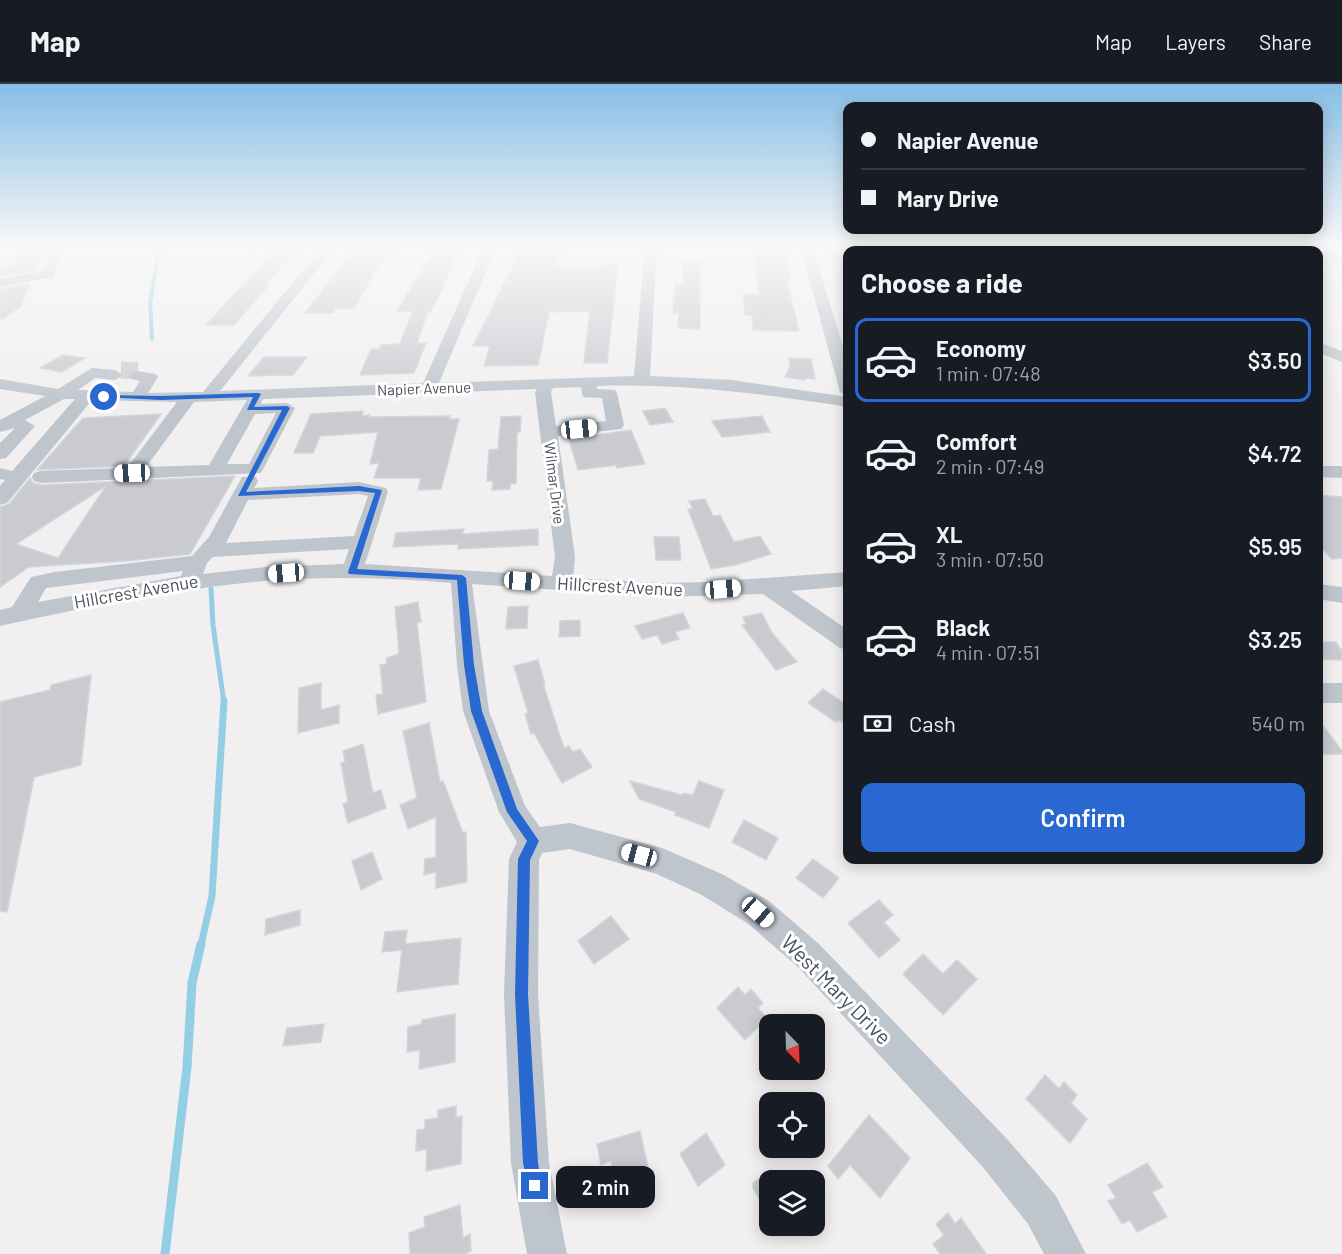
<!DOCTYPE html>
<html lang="en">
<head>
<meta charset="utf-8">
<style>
  :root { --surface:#171b24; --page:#242831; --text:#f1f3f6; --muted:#9ea1a6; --line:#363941; --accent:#2a68d1 }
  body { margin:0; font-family:Barlow,sans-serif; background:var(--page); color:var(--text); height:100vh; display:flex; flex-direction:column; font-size:22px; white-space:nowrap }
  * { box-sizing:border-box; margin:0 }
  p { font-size:20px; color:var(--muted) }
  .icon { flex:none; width:33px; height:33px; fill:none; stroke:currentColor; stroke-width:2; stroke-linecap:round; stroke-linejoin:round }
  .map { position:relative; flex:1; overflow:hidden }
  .sheet { position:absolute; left:843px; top:162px; width:480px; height:618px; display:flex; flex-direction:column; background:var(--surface); border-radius:12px; box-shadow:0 3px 15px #0003 }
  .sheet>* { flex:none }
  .guide { position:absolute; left:843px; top:18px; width:480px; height:132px; border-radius:12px; box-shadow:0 3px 15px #0003; display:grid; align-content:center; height:132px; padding:0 18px; background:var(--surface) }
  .needle { width:39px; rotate:157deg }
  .fabs { position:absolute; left:759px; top:930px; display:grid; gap:12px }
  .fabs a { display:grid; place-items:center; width:66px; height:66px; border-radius:12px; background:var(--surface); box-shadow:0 3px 15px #0003; font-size:30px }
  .end { position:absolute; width:27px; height:27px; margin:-14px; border:8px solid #2a68d1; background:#fff; box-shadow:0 0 0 3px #fff }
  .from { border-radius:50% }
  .bubble { position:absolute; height:42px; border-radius:12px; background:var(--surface); box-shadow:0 3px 15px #0003; font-size:20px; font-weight:600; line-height:42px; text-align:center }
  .car { position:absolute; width:18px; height:36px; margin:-18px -9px; border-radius:8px; box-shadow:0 0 4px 2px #0007; background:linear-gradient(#fff 24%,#345 0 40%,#fff 0 76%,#345 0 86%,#fff 0) }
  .guide b { display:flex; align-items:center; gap:21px; height:57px; font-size:22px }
  .guide b+b { border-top:2px solid var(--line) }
  .guide i { width:15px; height:15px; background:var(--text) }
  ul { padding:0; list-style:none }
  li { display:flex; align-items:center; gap:18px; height:84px; margin:0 12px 9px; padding:0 6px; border:3px solid transparent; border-radius:12px }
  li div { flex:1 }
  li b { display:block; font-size:22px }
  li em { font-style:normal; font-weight:600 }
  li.selected { border-color:var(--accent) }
  li>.icon { width:54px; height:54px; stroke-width:1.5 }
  h2 { padding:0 18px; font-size:27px; line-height:72px }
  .pay { display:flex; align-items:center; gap:15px; height:66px; padding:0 18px; font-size:22px }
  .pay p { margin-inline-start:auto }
  .cta { display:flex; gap:12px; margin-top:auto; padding:12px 18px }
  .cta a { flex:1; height:69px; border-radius:12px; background:var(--accent); color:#fff; font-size:24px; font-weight:600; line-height:69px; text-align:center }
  header { display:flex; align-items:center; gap:36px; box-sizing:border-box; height:84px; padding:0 30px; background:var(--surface); border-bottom:2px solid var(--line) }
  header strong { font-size:28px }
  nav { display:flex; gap:33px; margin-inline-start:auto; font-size:21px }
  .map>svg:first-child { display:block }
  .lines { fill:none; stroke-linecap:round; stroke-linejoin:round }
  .stream-far3 { stroke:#93cee4; stroke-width:4 }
  .stream-far2 { stroke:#93cee4; stroke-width:5 }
  .stream-far1 { stroke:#93cee4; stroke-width:7 }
  .stream { stroke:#93cee4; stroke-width:9 }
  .building { fill:#c9cbd1; stroke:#d4d5da; stroke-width:1.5; fill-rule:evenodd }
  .minor-tunnel { stroke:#cfcfd1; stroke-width:17; stroke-dasharray:17 9; stroke-linecap:butt }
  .minor { fill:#bfc5cd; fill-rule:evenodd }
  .route { fill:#2a68d1 }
  .labels { text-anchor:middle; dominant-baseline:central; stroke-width:6; stroke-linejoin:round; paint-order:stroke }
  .far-street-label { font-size:15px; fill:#49515b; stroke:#fff }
  .street-label { font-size:18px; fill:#49515b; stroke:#fff }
  .near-street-label { font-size:21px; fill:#49515b; stroke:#fff }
</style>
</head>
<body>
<header>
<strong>Map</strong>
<nav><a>Map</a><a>Layers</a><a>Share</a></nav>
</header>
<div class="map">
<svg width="1342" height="1170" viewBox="0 0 1342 1170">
  <rect width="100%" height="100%" fill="#f1efef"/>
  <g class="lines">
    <polyline class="stream-far3" points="152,255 150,219 160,161"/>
    <polyline class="stream-far2" points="211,505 213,541 224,619"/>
    <polyline class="stream-far1" points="201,861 212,812 224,617"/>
    <polyline class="stream" points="165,1170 187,983 192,899 201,860"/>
  </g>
  <g class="building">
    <polygon points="43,161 35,186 0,193 0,183 16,181 22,163"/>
    <polygon points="280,161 301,161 273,192 264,203 267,203 234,241 206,241"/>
    <polygon points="358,161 399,161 388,178 379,180 354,225 336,224 333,229 305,229"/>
    <polygon points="437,161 457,161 454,168 457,168 444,201 431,227 428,227 417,259 426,259 414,289 360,291 371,265 379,265 381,261 400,260 413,227 397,227"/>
    <polygon points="521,161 563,161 556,182 599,184 603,180 618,180 607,279 584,279 590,227 549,228 538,281 484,282 490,262 473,262 513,182"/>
    <polygon points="769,161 783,161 791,193 790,197 787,197 799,247 753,246 752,231 745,231 743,210 759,211 754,166 770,166"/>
    <polygon points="682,177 700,177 700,245 678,244 679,229 673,229 675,201 684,201"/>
    <polygon points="30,200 21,222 0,237 0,205"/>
    <polygon points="63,271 85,274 62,288 40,284"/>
    <polygon points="264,273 307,273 293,291 248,292"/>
    <polygon points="789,274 811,275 815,295 806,294 804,296 785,293 790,283"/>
    <polygon points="665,324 673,338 650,341 643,327"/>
    <polygon points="363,327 362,332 370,331 369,333 450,332 449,335 459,335 441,405 418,406 421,394 374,394 379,379 370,380 378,348 320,352 313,369 294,369 311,330"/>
    <polygon points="161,330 124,382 37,386 83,334"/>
    <polygon points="521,332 520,348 517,348 516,399 510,400 510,405 492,406 493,397 487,397 489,366 498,365 501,333"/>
    <polygon points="762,332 770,348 722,353 712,337"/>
    <polygon points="631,346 645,380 617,384 616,381 578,386 569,355"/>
    <path d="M235,392L190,470L126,477L29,483L0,503V423L9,420L30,394L33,399L41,401ZM106,402L58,474L16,460Z"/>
    <polygon points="1318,411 1342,413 1342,474 1332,475 1318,460"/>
    <polygon points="705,415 713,432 720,431 734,458 760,452 771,470 735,481 711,485 688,425 693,425 689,417"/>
    <polygon points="464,445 462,450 538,445 538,461 458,465 459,457 458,460 393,463 396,449"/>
    <polygon points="654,453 679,453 681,476 656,476"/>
    <polygon points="418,518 421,538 417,539 426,618 378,630 376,611 383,610 380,581 387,580 386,574 397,571 399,568 395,523"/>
    <polygon points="528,522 527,544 506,545 508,523"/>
    <polygon points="683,529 690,544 675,548 679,555 662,560 657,551 642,555 635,542"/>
    <polygon points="762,529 772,549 797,578 776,586 742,541 746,540 743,533"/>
    <polygon points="580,536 580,552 559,553 560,537"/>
    <polygon points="1318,558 1336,558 1342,567 1342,576 1318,575"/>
    <polygon points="538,576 545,600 543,600 564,664 569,662 573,668 580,665 592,683 562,699 534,649 531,650 525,630 528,629 514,582"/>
    <polygon points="91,591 81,681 34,693 7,828 0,827 0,618 50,606 51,601"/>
    <polygon points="321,599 321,626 339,621 339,639 298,649 299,604"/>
    <polygon points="823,605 848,622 848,641 839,636 836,638 808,619"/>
    <polygon points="1318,635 1342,667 1342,670 1318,670"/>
    <polygon points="429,639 440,698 443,697 463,749 466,748 467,798 436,804 436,788 424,791 425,775 436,773 436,733 408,745 400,721 417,714 403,647"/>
    <polygon points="363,660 373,709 381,706 386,724 348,739 343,720 348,718 341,679 345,678 343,667"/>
    <polygon points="630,697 682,711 683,709 693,711 699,697 724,706 709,744 675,731 676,728 639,715"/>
    <polygon points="744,736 778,754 766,776 732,758"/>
    <polygon points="372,768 382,795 361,806 352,777"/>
    <polygon points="813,775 839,794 823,814 796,794"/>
    <polygon points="879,816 893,831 884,838 900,856 879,874 848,839"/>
    <polygon points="300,826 300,841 265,851 266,835"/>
    <polygon points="611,832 629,855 594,880 578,857"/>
    <polygon points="407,846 405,860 461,854 458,900 397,908 402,866 382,868 385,848"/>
    <polygon points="923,870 943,890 957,876 977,895 943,931 903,890"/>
    <polygon points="738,903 745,911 751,905 763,919 758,924 767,934 745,956 717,924"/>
    <polygon points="455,930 455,978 419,985 420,966 407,968 408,943 422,940 422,936"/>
    <polygon points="324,940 321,958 283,962 287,944"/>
    <polygon points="1045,991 1059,1005 1064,998 1077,1011 1071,1019 1087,1035 1070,1059 1026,1015"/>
    <polygon points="456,1022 456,1033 462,1032 461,1080 426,1087 427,1065 416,1067 417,1046 425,1045 425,1036 438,1034 438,1026"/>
    <polygon points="869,1031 910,1074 880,1114 850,1081 838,1095 828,1082"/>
    <polygon points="640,1047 650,1093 616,1104 611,1077 601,1081 597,1060"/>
    <polygon points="706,1049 725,1081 698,1102 680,1070"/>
    <polygon points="1147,1079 1163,1103 1152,1108 1167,1133 1137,1148 1130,1136 1122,1140 1108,1117 1116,1114 1108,1101"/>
    <polygon points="770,1086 770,1134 753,1104 753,1099"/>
    <polygon points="460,1121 463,1154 470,1150 471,1167 464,1170 410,1170 409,1149 425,1143 424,1133"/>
    <polygon points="948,1129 955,1140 961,1134 986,1170 940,1170 933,1160 944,1151 936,1140"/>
  </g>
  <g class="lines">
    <polyline class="minor-tunnel" points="121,286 143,287"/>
    <g class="minor">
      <polygon points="53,161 65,161 53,193 0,203 0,195 43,187"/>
      <path d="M324,161H337L220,307L423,299L485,161H497L439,299L634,292L645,161H657L650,292L732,296L848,313V323C762,310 684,299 597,302V305L615,306L617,309L624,341L621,345L558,352L575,473L573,494L662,499L708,498L848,488V502L791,507L848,546V566L840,564L763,510L662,513L472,500L489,627L525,722L540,743L570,739L662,764L722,790L769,817L819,860L1008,1056L1056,1112L1086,1170H1044L1028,1140L982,1082L797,882L747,839L700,810L657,790L570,765L542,769L539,776L538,910L549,1079L567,1170H527L511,1079L504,910L509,775L517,758L499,728L463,627L457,581L451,499C389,494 327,492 265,497C175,505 87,523 0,542V526L12,523L31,493L55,488L192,472L209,453L242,393H256L258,397L254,404L359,398L386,404L388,408L365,480L552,492L555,473L535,308L537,305L263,315L261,320L287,319L295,324L261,389L41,399L34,397L32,393L34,389L41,387L127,384L177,318L92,316L7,419L0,421V402L5,396L0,395V384L12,387L75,315H64L25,336L35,342L6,374L0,375V359L15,344L0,348V336L45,312L0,305V295L58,305L92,284L115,286L123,291L115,296L95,294L78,306L133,308L140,297L131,295L129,292L137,287L156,290L158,293L148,309L203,308ZM581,303L583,313L602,314L606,337L556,342L551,308L553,304ZM247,316L209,381L146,383L194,318ZM276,329L249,380H227L255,330ZM359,410L368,412L354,452L226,459L248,416ZM349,465L344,480L266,483L203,490L207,479L213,473ZM183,487L181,492L38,518L46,504Z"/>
      <polygon points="800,161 812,161 848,279 848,313 840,308"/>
      <polygon points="1102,161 1119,161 1125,166 1110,166"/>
      <polygon points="1318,163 1342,172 1342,180 1318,171 1318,166 1312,166"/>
      <polygon points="1318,258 1342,267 1342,278 1318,268"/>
      <polygon points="1318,382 1342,382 1342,394 1318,393"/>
      <polygon points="1318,500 1342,503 1342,519 1318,515"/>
      <rect x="1318" y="599" width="24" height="20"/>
    </g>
  </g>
  <linearGradient id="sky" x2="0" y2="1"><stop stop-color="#86bee6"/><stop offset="0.5" stop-color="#f9f8f8"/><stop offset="1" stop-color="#f9f8f8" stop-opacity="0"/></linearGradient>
  <rect width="1342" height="325" fill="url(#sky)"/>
  <polygon class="route" points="258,309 261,310 254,323 287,322 290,324 246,408 359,402 382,406 357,485 462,491 466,494 474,581 482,627 517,725 539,757 530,776 528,910 538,1079 542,1102 540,1108 535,1110 529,1108 523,1079 515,910 518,775 527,757 507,728 471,627 464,581 457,496 349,490 348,488 375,409 359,407 238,412 282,326 247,326 253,313 161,316 100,313 104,311 161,312"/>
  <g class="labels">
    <g class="far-street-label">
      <text transform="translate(424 304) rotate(-2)">Napier Avenue</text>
      <text transform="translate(555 399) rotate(83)">Wilmar Drive</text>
    </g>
    <g class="street-label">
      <text transform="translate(620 502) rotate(3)">Hillcrest Avenue</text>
      <text transform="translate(136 507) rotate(-10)">Hillcrest Avenue</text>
    </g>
    <g class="near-street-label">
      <text transform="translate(837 905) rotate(45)">West Mary Drive</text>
    </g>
  </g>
</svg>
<div class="fabs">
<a><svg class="needle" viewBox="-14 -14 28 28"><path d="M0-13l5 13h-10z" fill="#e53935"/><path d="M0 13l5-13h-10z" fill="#9ea1a6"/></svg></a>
<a><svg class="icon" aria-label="locate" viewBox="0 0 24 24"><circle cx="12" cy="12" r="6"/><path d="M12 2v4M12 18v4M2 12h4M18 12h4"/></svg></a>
<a><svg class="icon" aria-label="layers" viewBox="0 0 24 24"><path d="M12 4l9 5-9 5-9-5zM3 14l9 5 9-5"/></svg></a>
</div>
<i class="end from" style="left:104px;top:313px"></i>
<i class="end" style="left:535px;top:1102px"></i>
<div class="bubble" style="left:556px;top:1082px;width:99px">2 min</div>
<i class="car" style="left:579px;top:345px;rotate:84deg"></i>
<i class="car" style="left:132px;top:389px;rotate:268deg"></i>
<i class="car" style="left:286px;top:489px;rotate:266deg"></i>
<i class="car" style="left:522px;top:497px;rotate:94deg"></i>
<i class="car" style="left:723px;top:505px;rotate:85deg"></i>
<i class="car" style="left:639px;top:771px;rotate:285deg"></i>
<i class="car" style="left:758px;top:828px;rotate:131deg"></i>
<div class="guide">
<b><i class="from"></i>Napier Avenue</b>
<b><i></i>Mary Drive</b>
</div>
<section class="sheet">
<h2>Choose a ride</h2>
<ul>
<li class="selected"><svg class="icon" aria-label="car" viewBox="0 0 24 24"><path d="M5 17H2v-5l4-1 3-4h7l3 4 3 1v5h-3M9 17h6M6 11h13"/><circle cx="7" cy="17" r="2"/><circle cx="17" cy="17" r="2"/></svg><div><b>Economy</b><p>1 min · 07:48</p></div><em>$3.50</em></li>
<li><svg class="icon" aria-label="car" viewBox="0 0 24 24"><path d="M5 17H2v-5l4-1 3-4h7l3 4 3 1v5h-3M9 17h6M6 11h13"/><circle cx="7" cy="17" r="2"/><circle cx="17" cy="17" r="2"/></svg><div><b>Comfort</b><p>2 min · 07:49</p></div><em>$4.72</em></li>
<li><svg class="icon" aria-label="car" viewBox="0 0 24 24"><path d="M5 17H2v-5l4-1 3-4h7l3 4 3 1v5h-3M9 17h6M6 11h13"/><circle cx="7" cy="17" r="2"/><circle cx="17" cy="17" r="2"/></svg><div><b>XL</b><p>3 min · 07:50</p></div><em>$5.95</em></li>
<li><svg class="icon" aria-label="car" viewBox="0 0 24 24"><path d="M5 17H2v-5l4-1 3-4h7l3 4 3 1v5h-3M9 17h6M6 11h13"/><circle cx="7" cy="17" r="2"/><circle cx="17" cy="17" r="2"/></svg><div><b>Black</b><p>4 min · 07:51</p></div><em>$3.25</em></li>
</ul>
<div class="pay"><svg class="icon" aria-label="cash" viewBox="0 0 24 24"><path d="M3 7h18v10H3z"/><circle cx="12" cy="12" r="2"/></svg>Cash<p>540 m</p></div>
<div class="cta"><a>Confirm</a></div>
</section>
</div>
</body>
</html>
